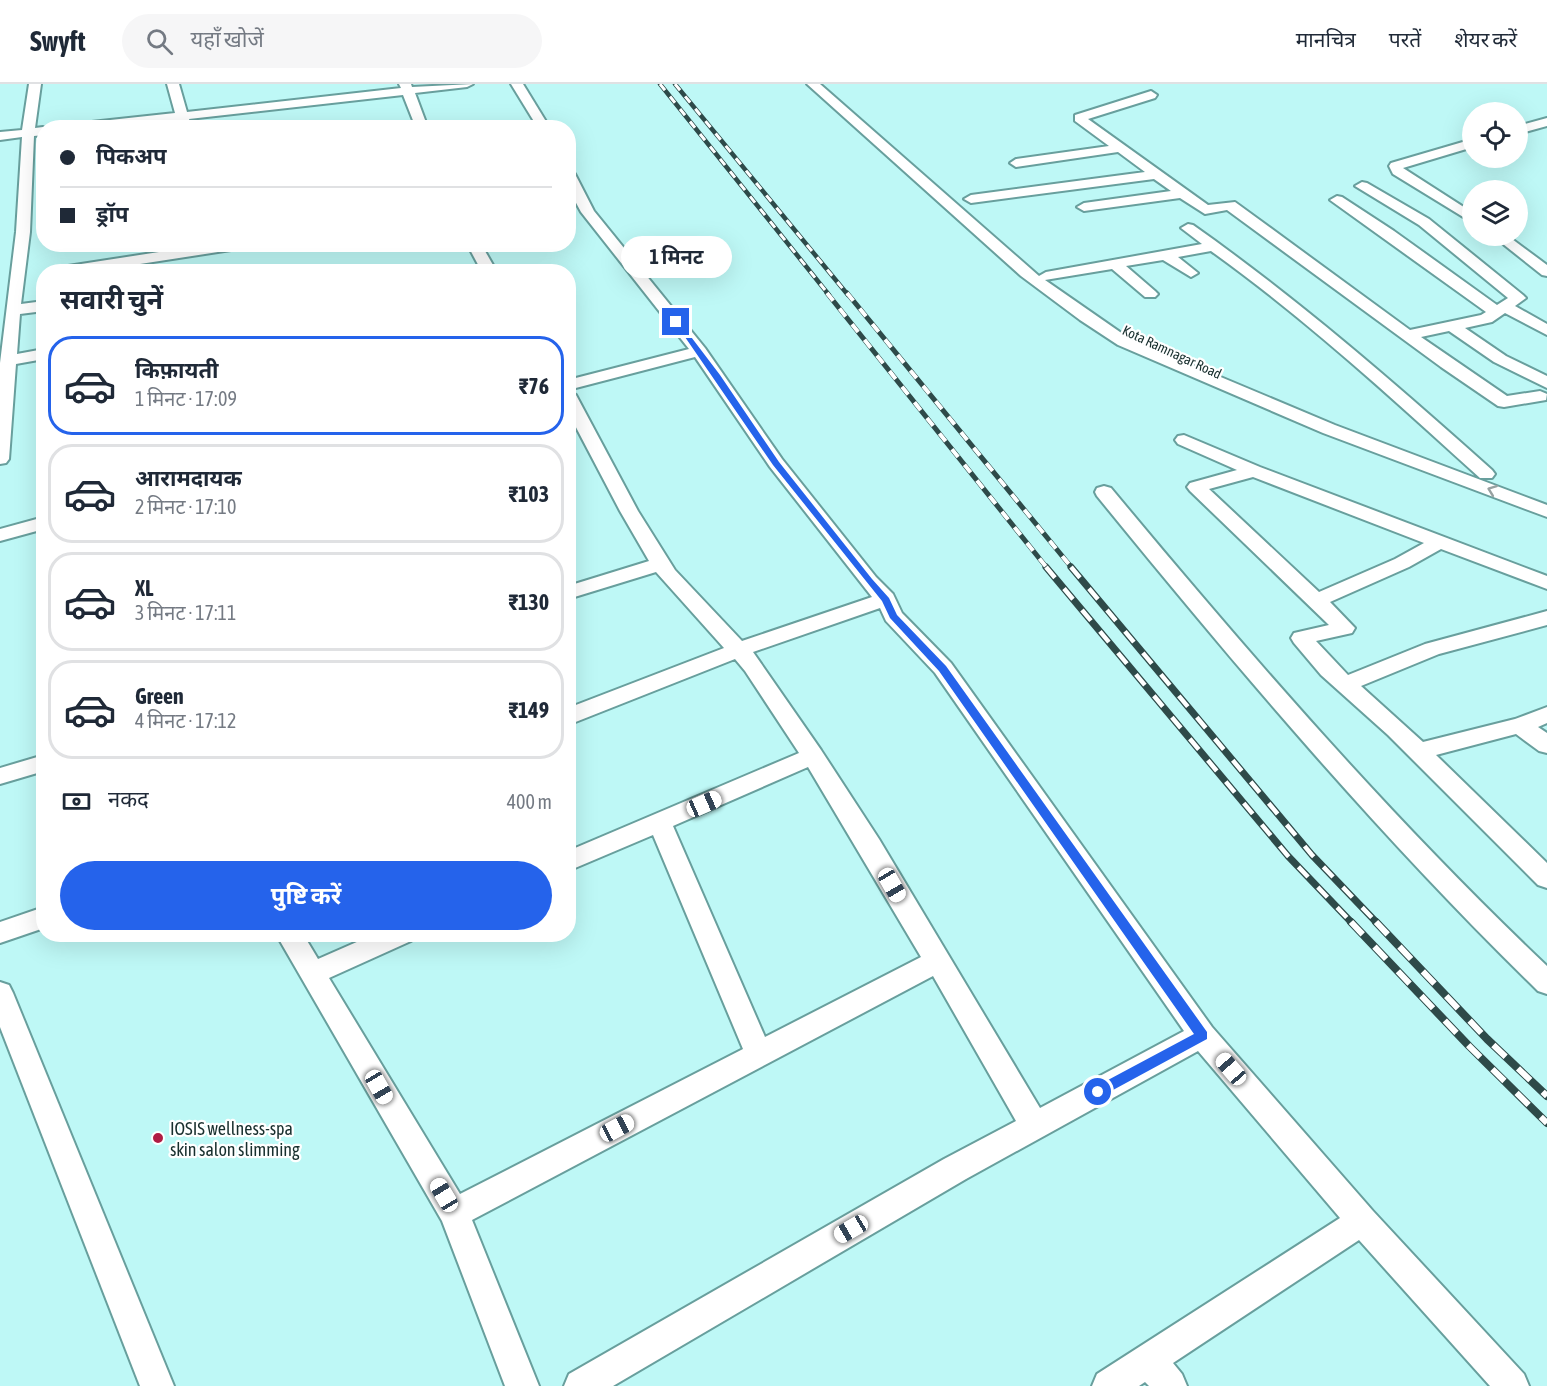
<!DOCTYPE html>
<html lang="hi">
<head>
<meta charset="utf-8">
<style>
  :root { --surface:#fff; --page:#f6f6f7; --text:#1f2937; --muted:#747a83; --line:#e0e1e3; --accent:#2563eb }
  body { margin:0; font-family:"Asap Condensed","Noto Sans Devanagari",sans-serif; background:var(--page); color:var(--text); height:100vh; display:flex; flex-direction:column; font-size:22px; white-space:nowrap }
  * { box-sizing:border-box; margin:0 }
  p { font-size:20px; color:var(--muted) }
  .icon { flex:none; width:33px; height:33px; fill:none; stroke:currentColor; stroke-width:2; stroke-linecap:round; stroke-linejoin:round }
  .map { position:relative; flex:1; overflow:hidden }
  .drawer { position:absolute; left:36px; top:180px; width:540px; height:678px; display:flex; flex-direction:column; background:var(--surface); border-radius:24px; box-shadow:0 6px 24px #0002 }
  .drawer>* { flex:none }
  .hud { position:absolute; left:36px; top:36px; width:540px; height:132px; border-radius:24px; box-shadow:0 6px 24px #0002; display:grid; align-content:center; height:132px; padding:0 24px; background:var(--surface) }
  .buttons { position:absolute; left:1462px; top:18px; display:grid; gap:12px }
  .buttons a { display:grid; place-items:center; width:66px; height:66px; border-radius:50%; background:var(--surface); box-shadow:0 6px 24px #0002; font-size:30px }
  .end { position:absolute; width:27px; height:27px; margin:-14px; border:8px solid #2563eb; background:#fff; box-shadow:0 0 0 3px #fff }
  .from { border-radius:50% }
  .bubble { position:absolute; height:42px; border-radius:21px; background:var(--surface); box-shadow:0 6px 24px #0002; font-size:20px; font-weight:700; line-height:42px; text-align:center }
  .car { position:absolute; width:18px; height:36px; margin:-18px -9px; border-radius:8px; box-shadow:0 0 4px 2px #0007; background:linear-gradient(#fff 24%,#345 0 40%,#fff 0 76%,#345 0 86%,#fff 0) }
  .hud b { display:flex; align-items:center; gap:21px; height:57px; font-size:22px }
  .hud b+b { border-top:2px solid var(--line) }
  .hud i { width:15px; height:15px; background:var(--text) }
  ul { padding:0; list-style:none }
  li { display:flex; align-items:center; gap:18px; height:99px; margin:0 12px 9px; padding:0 12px; border:3px solid var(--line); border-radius:24px }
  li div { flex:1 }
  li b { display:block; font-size:22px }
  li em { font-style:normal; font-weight:700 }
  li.selected { border-color:var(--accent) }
  li>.icon { width:54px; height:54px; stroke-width:1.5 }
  h2 { padding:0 24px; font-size:27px; line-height:72px }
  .pay { display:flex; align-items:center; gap:15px; height:66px; padding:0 24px; font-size:22px }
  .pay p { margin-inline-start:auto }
  .action { display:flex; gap:12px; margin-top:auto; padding:12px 24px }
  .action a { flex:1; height:69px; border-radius:36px; background:var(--accent); color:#fff; font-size:24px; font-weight:700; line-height:69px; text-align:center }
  header { display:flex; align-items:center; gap:36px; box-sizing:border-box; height:84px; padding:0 30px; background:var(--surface); border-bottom:2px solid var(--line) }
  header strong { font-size:28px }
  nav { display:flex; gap:33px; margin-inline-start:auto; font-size:21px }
  .search { width:420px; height:54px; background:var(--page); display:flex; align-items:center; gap:15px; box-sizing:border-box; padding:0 21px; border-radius:33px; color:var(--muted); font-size:22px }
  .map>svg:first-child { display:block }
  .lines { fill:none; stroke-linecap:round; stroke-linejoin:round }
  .minor-casing { stroke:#689f9d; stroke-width:4 }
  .minor { fill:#fff; fill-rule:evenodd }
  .rail-far3-casing { stroke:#2e4a49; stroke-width:4.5 }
  .rail-far2-casing { stroke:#2e4a49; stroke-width:5 }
  .rail-far1-casing { stroke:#2e4a49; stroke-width:7 }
  .rail-casing { stroke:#2e4a49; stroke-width:8 }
  .rail-far3 { stroke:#fff; stroke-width:3; stroke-dasharray:8; stroke-linecap:butt }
  .rail-far2 { stroke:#fff; stroke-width:4; stroke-dasharray:10; stroke-linecap:butt }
  .rail-far1 { stroke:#fff; stroke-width:4.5; stroke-dasharray:14; stroke-linecap:butt }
  .rail { stroke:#fff; stroke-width:6; stroke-dasharray:17; stroke-linecap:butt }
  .oneway { stroke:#97a1a1 }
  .route { fill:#2563eb }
  .poi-dot { fill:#af1c44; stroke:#fff; stroke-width:2 }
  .labels { text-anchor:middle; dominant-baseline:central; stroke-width:4.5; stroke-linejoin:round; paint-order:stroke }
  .far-street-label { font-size:14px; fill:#182f2e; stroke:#fff }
  .near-poi-label { font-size:18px; fill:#182f2e; stroke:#fff; text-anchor:start }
</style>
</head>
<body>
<header>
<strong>Swyft</strong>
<div class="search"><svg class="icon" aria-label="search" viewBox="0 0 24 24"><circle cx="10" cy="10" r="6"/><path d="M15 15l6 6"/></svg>यहाँ खोजें</div>
<nav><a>मानचित्र</a><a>परतें</a><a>शेयर करें</a></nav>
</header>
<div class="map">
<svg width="1547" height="1302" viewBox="0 0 1547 1302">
  <rect width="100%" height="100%" fill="#bef8f6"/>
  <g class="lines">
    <g class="minor-casing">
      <g id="minor">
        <polygon points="29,0 41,0 35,44 43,43 44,44 44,51 34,52 30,148 21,220 44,217 44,227 20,230 17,270 44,265 44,275 16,280 9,375 6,379 0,380 0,279 16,148 22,53 0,56 0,48 22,46"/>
        <polygon points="167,0 179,0 187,28 401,4 399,0 411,0 412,3 473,0 467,3 415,9 428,44 416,44 403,11 189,35 192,44 180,44 178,36 111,44 67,44 73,40 175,29"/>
        <polygon points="511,0 523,0 550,44 538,44"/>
        <path d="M807,0H820L1039,192L1046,188L1202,160L1181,144L1188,140L1193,141C1298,215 1396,300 1492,386L1495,390L1492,394H1480C1393,315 1306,235 1211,167L1178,173L1198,189L1191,193L1163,176L1126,182L1155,207L1158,210L1155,213H1145L1112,185L1045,196L1130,255L1335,341L1547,421V433L1323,349L1118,261L1080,236L1021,192Z"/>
        <polygon points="1151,7 1157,11 1155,14 1088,35 1208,121 1235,118 1410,246 1481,231 1486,228 1330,116 1337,112 1342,113 1394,147 1497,221 1508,214 1419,141 1355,102 1362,98 1367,99 1429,135 1523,211 1526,214 1515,222 1547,240 1547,251 1505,229 1492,238 1465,244 1506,272 1547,292 1547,304 1494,278 1449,247 1421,253 1507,312 1540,307 1547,310 1546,316 1504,323 1498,322 1441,283 1227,126 1205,130 1180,114 1084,127 1077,123 1084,119 1171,107 1154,95 971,119 964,115 971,111 1145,88 1118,68 1016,83 1010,79 1016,75 1109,62 1075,37 1075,31"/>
        <polygon points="1547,34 1547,42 1518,50 1518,42"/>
        <polygon points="1473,55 1473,63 1403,84 1473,129 1473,139 1393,90 1389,82 1391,79"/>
        <path d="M568,86L575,90L594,127L705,264L782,375L876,493L893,510L902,529L951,579L1212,943L1373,1127L1524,1290L1529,1302H1490L1359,1156L1173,1279L1182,1290L1187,1302H1149L1145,1298L1139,1302H1092L1097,1290L1340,1134L1198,967L966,1095L613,1302H564L569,1290L944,1075L1016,1037L933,892L472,1136L539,1302H505L442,1137L276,850H303L318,875L375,850H415L411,857L329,894L460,1110L743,965L653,751L568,787V767L799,669L745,587L735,575L568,641V624L724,564L656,488L568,515V502L649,477L620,427L568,328V306L576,311L638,427L675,486L742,557L872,513L770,383L695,273L568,306V296L689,265L581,128L568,104ZM880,524L886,537L935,589L1184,947L1040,1024L879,755L821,666L753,568ZM808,683L921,873L765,953L673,742Z"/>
        <polygon points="1493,152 1508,152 1547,181 1547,192 1542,191"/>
        <polygon points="211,160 251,160 244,164 88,188 48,188 55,184"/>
        <polygon points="467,160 481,160 497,188 482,188"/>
        <path d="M1184,351L1260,383L1547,492V505L1441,465L1409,483L1330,518L1355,544L1352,549L1316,557L1348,591L1425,560L1547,527V541L1439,570L1361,602L1423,658L1515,635L1547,623V639L1538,643L1547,649V669L1539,667L1516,650L1436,671L1547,779V804L1538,801L1388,651L1321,591L1294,559L1291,554L1294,549L1329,541L1190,407L1187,403L1190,399L1237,386L1178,360L1175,356L1178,352ZM1253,393L1424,459L1395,475L1319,508L1209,405Z"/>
        <path d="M1104,402L1111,404C1249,570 1390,733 1547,882V910L1538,907C1379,752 1237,584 1097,412L1095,408L1097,404Z"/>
        <polygon points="44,433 44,445 0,457 0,445"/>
        <polygon points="44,671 44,687 0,700 0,684"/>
        <polygon points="44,823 44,844 0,859 0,838"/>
        <polygon points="0,898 9,901 13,909 174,1302 140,1302 0,943"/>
      </g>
    </g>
    <use href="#minor" class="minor"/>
    <g class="rail-far3-casing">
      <g id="rail-far3">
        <polyline points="660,0 829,211"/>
        <polyline points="675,0 848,211"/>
      </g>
    </g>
    <g class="rail-far2-casing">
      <g id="rail-far2">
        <polyline points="827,209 1047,484"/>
        <polyline points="847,209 1072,484"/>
      </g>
    </g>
    <g class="rail-far1-casing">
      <g id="rail-far1">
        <polyline points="1046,483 1288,772 1353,840"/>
        <polyline points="1071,483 1312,771 1378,840"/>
      </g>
    </g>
    <g class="rail-casing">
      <g id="rail">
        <polyline points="1351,838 1469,962 1547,1039"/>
        <polyline points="1376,838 1487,955 1547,1012"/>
      </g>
    </g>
    <use href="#rail-far3" class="rail-far3"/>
    <use href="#rail-far2" class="rail-far2"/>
    <use href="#rail-far1" class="rail-far1"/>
    <use href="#rail" class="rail"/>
  </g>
  <defs><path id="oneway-chevron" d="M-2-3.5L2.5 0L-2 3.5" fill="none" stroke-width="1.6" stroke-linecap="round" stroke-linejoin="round" transform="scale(1.5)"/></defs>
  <use class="oneway" href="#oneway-chevron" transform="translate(1492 406) rotate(-159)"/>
  <polygon class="route" points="674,237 679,237 720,291 779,378 872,495 889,514 897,531 946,582 1207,948 1207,955 1102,1012 1093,1012 1092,1008 1093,1004 1194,950 939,587 890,534 882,517 773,381"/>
  <circle class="poi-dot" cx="158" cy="1054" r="6"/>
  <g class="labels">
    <g class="far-street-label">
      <text transform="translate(1172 268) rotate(25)">Kota Ramnagar Road</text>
    </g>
    <g class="near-poi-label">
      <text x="170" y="1044">IOSIS wellness-spa<tspan x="170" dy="21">skin salon slimming</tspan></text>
    </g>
  </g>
</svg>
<div class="buttons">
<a><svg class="icon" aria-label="locate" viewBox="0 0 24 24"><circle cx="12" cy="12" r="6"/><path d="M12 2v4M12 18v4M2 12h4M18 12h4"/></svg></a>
<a><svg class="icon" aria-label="layers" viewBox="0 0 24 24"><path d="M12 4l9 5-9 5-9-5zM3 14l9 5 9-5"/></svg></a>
</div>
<i class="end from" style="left:1098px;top:1008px"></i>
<i class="end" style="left:676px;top:238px"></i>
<div class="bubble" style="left:621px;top:152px;width:111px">1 मिनट</div>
<i class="car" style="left:704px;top:720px;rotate:66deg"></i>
<i class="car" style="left:892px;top:801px;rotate:150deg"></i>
<i class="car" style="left:1231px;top:985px;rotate:319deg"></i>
<i class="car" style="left:379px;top:1003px;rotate:150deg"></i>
<i class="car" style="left:617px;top:1044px;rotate:62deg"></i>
<i class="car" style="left:444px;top:1111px;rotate:329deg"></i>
<i class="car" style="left:851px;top:1145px;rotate:240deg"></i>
<div class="hud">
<b><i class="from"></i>पिकअप</b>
<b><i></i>ड्रॉप</b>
</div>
<section class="drawer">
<h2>सवारी चुनें</h2>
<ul>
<li class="selected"><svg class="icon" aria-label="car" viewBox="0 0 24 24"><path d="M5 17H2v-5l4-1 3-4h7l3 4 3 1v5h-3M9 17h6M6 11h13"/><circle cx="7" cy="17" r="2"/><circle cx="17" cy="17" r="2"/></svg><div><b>किफ़ायती</b><p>1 मिनट · 17:09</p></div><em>₹76</em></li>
<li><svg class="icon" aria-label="car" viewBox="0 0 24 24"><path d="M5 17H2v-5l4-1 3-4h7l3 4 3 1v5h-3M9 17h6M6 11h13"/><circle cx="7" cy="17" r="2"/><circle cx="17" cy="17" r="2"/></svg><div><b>आरामदायक</b><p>2 मिनट · 17:10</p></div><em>₹103</em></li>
<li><svg class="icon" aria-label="car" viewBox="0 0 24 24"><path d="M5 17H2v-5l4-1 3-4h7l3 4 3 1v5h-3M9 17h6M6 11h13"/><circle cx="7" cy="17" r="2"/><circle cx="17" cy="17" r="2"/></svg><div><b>XL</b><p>3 मिनट · 17:11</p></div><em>₹130</em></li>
<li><svg class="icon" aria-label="car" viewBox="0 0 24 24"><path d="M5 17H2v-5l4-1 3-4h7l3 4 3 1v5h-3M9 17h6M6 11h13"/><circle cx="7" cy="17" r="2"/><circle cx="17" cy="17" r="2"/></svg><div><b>Green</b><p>4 मिनट · 17:12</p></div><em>₹149</em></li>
</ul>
<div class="pay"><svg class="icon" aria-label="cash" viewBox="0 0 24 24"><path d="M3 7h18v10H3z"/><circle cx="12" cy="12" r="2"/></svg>नकद<p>400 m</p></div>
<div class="action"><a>पुष्टि करें</a></div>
</section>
</div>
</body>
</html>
